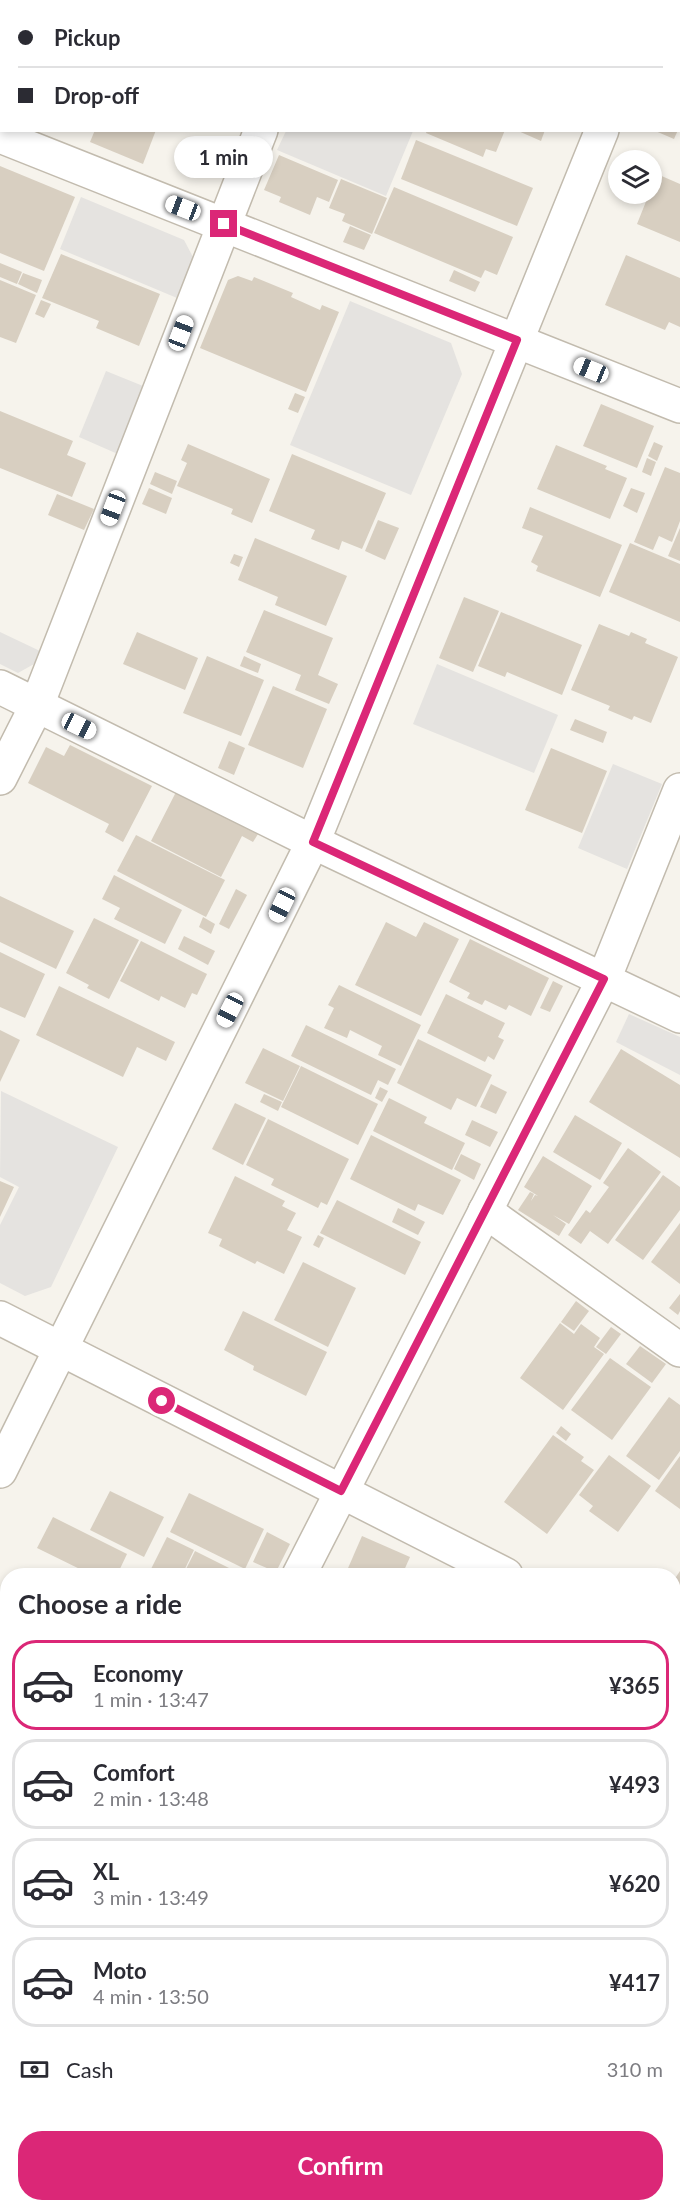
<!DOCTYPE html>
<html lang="en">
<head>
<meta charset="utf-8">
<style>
  :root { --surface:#fff; --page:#f7f7f7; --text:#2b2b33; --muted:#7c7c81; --line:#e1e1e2; --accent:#db2777 }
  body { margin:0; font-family:Lato,sans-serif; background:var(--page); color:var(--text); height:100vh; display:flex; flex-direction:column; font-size:22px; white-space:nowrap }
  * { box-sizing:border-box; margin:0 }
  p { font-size:20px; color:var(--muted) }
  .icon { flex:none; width:33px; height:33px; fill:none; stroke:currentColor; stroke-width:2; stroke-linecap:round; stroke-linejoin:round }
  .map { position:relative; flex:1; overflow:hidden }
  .details { position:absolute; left:0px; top:1568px; width:681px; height:644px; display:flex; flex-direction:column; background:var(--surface); border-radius:24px 24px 0 0; box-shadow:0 3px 9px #0003 }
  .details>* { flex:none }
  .banner { position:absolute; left:0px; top:0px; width:681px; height:132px; box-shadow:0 3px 9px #0003; display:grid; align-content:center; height:132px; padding:0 18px; background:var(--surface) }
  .controls { position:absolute; left:608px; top:150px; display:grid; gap:12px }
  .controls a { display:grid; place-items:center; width:54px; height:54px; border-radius:50%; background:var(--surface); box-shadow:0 3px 9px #0003; font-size:30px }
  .end { position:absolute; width:27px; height:27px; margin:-14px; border:8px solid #db2777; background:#fff; box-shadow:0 0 0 3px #fff }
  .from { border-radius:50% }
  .bubble { position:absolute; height:42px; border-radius:21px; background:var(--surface); box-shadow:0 3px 9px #0003; font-size:20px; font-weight:700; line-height:42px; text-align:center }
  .car { position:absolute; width:18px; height:36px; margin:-18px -9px; border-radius:8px; box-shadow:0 0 4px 2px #0007; background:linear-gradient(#fff 24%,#345 0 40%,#fff 0 76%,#345 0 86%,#fff 0) }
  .banner b { display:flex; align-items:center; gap:21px; height:57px; font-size:22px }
  .banner b+b { border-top:2px solid var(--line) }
  .banner i { width:15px; height:15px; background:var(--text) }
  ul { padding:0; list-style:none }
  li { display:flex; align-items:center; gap:18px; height:90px; margin:0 12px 9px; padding:0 6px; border:3px solid var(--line); border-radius:24px }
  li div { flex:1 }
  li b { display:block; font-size:22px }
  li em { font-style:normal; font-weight:700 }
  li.current { border-color:var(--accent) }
  li>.icon { width:54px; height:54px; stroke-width:1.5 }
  h2 { padding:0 18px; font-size:27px; line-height:72px }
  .pay { display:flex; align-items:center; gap:15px; height:66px; padding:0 18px; font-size:22px }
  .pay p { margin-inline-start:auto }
  .primary-button { display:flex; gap:12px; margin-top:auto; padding:12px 18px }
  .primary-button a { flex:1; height:69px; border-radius:24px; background:var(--accent); color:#fff; font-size:24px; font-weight:700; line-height:69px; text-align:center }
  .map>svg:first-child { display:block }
  .parking { fill:#e5e3e0 }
  .building { fill:#d8cfc1 }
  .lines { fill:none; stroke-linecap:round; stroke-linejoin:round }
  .minor-casing { stroke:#c2bbae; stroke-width:36 }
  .minor { stroke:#fff; stroke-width:33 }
  .route { stroke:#db2777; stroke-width:8 }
</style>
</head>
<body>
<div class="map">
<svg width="680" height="2210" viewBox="0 0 680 2210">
  <rect width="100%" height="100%" fill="#f6f3ec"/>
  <g class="parking">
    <polygon points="286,131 286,130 413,131 386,196 277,150"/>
    <polygon points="81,197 184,240 194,259 177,298 60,249"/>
    <polygon points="350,301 451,343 462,374 411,495 290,445"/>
    <polygon points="106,371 148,388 120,455 79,437"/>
    <polygon points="0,632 40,651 34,664 18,673 0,664"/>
    <polygon points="437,664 558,715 534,773 413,724"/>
    <polygon points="613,764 662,784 627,869 578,848"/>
    <polygon points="629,1014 680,1037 680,1075 616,1042"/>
    <polygon points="1,1091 118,1147 51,1287 25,1296 0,1283 0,1225 19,1187 0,1177"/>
    <polygon points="0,1606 8,1609 7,1678 0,1693"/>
  </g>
  <g class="building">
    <polygon points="95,130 156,130 143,164 90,142"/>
    <polygon points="427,130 505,130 496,152 486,149 483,157 426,133"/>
    <polygon points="516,130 545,130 541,141"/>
    <polygon points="653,130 678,130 674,139"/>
    <polygon points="416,140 533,188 517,226 401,179"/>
    <polygon points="279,155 338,180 329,202 317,197 310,215 279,202 281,197 264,190"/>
    <polygon points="0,166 75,197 44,271 0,253"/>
    <polygon points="657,174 680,184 680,242 637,224"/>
    <polygon points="341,179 387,198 372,234 342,221 345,214 329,208"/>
    <polygon points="394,187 513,237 497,275 485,270 481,278 374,233"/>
    <polygon points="350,226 371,235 364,250 343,242"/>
    <polygon points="61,254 160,294 139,346 96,328 99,321 42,298"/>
    <polygon points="626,255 680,278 680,327 669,322 665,330 605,305"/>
    <polygon points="0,263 22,272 17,284 0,277"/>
    <polygon points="454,270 480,282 475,292 449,281"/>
    <polygon points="23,273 42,280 37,293 18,284"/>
    <polygon points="238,276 252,281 254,277 293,293 291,297 320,310 322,305 339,312 306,392 200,348 228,280"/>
    <polygon points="0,280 36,295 16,343 0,337"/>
    <polygon points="41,300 51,304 44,318 35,314"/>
    <polygon points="295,393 305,397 298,413 288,409"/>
    <polygon points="601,404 654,426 637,468 583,446"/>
    <polygon points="0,411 73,441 67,455 86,463 72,497 0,468"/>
    <polygon points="654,442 663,446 657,461 648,456"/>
    <polygon points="188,444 270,479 252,523 231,514 233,509 177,486 187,463 181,460"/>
    <polygon points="556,445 607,466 605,469 627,478 610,519 537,489"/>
    <polygon points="292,454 386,493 362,549 342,541 339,550 311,539 315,530 269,511"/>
    <polygon points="647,458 656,462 651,476 642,472"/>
    <polygon points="665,467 680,473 680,521 672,542 659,536 653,550 634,542"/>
    <polygon points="155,472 177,481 172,494 150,484"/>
    <polygon points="149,488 172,498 166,514 142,504"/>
    <polygon points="631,488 645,493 637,513 623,506"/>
    <polygon points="57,494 94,509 84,530 48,515"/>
    <polygon points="530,507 622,545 600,597 536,571 538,566 531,562 543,536 522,528"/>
    <polygon points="378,520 399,528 385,560 365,551"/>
    <polygon points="680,528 680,561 668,556"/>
    <polygon points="255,538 347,576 326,626 275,605 278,597 238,580"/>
    <polygon points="630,543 680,564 680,622 609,592"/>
    <polygon points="234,554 243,557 239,567 230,563"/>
    <polygon points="464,597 499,611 473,672 439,658"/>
    <polygon points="264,610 333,638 318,675 338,684 329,704 295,690 301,675 246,652"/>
    <polygon points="501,612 582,645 562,695 507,672 505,677 478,666"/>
    <polygon points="599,624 629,636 631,632 647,639 645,643 678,657 651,723 634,716 632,720 608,710 610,706 571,690"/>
    <polygon points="137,632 198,658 185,690 123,664"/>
    <polygon points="207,656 264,680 241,736 183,713"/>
    <polygon points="244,656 261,664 258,673 240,666"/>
    <polygon points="273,686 327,709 303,768 248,745"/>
    <polygon points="575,719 607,732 603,743 570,730"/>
    <polygon points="229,741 245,748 234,775 218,768"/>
    <polygon points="70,745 152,786 123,842 105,832 109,824 28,783 46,747 64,756"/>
    <polygon points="551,748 607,771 582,833 525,810"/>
    <polygon points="176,792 258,834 253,842 242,836 221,877 151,841"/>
    <polygon points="136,835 225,880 206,917 117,871"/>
    <polygon points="114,875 182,910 165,944 114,919 120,908 102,899"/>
    <polygon points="236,889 247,895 229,929 219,924"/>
    <polygon points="0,896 74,931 56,969 0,942"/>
    <polygon points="203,917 215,924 211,934 199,927"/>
    <polygon points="94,918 139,940 109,999 87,988 89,985 66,973"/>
    <polygon points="386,922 416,937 424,922 459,939 421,1016 355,985"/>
    <polygon points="184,936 215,951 208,965 178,949"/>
    <polygon points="470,939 549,978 531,1016 509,1005 506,1010 485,1000 482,1005 467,998 470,993 449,982"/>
    <polygon points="141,941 207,974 197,995 192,993 185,1008 161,996 159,1001 120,981"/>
    <polygon points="0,952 45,974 25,1018 0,1007"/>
    <polygon points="553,981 563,986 550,1012 540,1008"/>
    <polygon points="339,985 421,1025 401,1066 378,1055 382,1046 350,1030 347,1038 324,1028 334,1008 328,1005"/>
    <polygon points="59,986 175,1042 166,1061 137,1047 123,1077 36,1035"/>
    <polygon points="446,994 505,1023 498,1037 504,1040 494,1060 488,1056 485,1062 427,1033"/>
    <polygon points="306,1025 396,1069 388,1085 378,1080 371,1095 291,1056"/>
    <polygon points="0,1030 20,1040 0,1082"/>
    <polygon points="418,1039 492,1075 476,1107 457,1098 451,1110 397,1083"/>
    <polygon points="263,1048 300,1066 283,1101 245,1083"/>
    <polygon points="621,1049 680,1085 680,1158 589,1102"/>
    <polygon points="301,1066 378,1104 358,1145 281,1107"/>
    <polygon points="491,1084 507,1092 496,1114 480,1107"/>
    <polygon points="380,1087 388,1091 382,1102 375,1098"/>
    <polygon points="264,1094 282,1102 278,1111 260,1102"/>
    <polygon points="389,1098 427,1117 424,1123 465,1143 452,1170 373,1131"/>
    <polygon points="235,1103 266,1118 243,1165 212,1149"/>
    <polygon points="575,1115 622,1143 600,1180 553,1152"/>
    <polygon points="268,1119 349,1159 327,1205 321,1202 318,1208 271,1185 274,1179 246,1165"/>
    <polygon points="472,1120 498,1132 490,1147 465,1135"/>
    <polygon points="371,1135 461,1180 443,1215 418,1204 415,1211 350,1179"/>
    <polygon points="628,1148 661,1172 608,1244 590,1231 581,1244 568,1235 586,1210 590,1213 609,1187 603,1183"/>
    <polygon points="461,1154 481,1164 474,1180 454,1169"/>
    <polygon points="543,1156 592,1186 569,1224 553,1215 566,1224 559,1236 518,1210 530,1192 534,1194 531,1201 535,1195 538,1196 524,1187"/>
    <polygon points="663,1175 680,1187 680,1210 643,1260 615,1240"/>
    <polygon points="235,1176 285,1201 282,1206 296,1213 287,1230 302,1237 284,1274 257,1261 255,1264 219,1246 222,1239 208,1233"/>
    <polygon points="0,1181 14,1187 0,1217"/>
    <polygon points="337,1200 421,1242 405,1275 320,1233"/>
    <polygon points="398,1208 425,1222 418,1235 392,1222"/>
    <polygon points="680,1223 680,1284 651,1262"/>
    <polygon points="318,1235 324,1238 319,1248 313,1245"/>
    <polygon points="303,1262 356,1288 328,1347 274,1320"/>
    <polygon points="680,1294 680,1311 678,1315 669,1308"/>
    <polygon points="576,1301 589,1311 574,1331 561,1322"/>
    <polygon points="243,1311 327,1352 306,1396 253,1370 254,1366 224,1350"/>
    <polygon points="560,1323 574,1334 581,1324 600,1338 594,1347 604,1354 563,1410 520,1378"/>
    <polygon points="611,1327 621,1334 606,1354 596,1347"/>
    <polygon points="640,1346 666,1364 652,1383 626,1364"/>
    <polygon points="610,1358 651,1387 612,1440 571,1410"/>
    <polygon points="669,1397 680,1405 680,1451 659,1480 626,1456"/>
    <polygon points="561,1426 571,1434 566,1441 556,1433"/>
    <polygon points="553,1435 584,1457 581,1461 594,1470 547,1534 504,1502"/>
    <polygon points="609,1455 651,1486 618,1532 589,1511 593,1506 579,1495"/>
    <polygon points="680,1456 680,1509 655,1491"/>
    <polygon points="110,1491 164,1517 144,1557 90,1530"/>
    <polygon points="189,1493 264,1529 245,1569 170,1532"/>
    <polygon points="53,1517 127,1554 118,1573 110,1569 108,1575 92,1575 37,1548"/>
    <polygon points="267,1532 290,1544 276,1572 253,1562"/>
    <polygon points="362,1536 410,1557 402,1575 345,1575"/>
    <polygon points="167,1537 194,1550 182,1575 158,1575 150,1571"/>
    <polygon points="195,1551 229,1568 226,1575 183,1575"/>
    <polygon points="232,1570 243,1575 230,1575"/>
    <polygon points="680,1571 680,1606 674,1601 674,1580"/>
    <polygon points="680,1633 680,1648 674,1643"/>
    <polygon points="8,1687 8,1712 0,1709 0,1702"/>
    <polygon points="674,1751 680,1754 680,1835 674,1832"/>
    <polygon points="674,1846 680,1849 674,1867"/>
    <polygon points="680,1860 680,1935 674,1932 674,1875"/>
    <polygon points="7,1864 8,1864 8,1896 0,1893 0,1882"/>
    <polygon points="8,1965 8,2015 0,2011 0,1982"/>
    <polygon points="0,2075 8,2078 8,2114 0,2111"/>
    <polygon points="0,2117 8,2120 8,2139 0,2157"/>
    <polygon points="8,2165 8,2193 0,2190 0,2184"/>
    <polygon points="99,2204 134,2204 131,2210 109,2210 98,2206"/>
    <polygon points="144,2204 207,2204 205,2210 142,2210"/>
    <polygon points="216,2204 258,2204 256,2210 213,2210"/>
    <polygon points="339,2204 354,2204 351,2210 336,2210"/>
  </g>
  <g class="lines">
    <g class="minor-casing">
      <g id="minor">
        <polyline points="225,0 229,2"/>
        <polyline points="312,2 313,0"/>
        <polyline points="655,2 655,0"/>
        <polyline points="0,136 680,406"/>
        <polyline points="0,687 313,842 680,1016"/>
        <polyline points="0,778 37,705 261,130"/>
        <polyline points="485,1211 680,1350"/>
        <polyline points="0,1318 506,1575"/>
        <polyline points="0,1471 313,842 602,130"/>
        <polyline points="299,1575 604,979 680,790"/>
        <polyline points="674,1683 680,1688"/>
        <polyline points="674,1991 680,1994"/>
        <polyline points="0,2042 8,2044"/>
        <polyline points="462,2204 481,2210"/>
      </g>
    </g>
    <use href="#minor" class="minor"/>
  </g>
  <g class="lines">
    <polyline class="route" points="162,1401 341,1491 604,979 313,842 517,340 224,224"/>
  </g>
</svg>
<div class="controls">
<a><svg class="icon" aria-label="layers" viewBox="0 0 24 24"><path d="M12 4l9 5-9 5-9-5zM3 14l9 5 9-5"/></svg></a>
</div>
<i class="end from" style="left:162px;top:1401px"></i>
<i class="end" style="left:224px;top:224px"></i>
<div class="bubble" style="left:174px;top:136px;width:99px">1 min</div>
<i class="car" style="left:183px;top:208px;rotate:291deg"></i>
<i class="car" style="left:181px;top:333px;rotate:21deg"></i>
<i class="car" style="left:591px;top:370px;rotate:292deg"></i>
<i class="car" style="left:113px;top:508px;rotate:201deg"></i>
<i class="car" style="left:79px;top:726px;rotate:116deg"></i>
<i class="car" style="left:282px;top:905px;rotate:206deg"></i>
<i class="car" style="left:230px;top:1010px;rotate:207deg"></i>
<div class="banner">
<b><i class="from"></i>Pickup</b>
<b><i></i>Drop-off</b>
</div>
<section class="details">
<h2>Choose a ride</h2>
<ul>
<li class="current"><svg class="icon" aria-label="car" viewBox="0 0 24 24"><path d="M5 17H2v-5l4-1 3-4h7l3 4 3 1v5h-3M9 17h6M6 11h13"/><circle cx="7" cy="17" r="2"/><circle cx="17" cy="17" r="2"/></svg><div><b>Economy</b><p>1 min · 13:47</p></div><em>¥365</em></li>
<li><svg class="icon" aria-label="car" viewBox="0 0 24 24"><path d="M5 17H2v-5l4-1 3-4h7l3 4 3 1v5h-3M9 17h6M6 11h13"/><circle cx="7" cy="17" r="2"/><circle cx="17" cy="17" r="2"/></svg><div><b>Comfort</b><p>2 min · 13:48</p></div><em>¥493</em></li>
<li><svg class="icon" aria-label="car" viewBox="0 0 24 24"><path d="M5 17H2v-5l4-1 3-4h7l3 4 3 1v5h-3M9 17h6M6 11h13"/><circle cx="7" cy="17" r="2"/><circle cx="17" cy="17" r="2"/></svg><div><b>XL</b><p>3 min · 13:49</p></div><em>¥620</em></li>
<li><svg class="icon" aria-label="car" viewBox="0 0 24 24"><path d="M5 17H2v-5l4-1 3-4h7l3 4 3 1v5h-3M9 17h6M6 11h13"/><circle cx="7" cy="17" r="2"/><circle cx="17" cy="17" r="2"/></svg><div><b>Moto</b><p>4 min · 13:50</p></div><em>¥417</em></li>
</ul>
<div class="pay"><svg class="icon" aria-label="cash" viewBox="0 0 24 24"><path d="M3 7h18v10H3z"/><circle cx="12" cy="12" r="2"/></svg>Cash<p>310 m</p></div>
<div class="primary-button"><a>Confirm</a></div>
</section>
</div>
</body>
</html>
